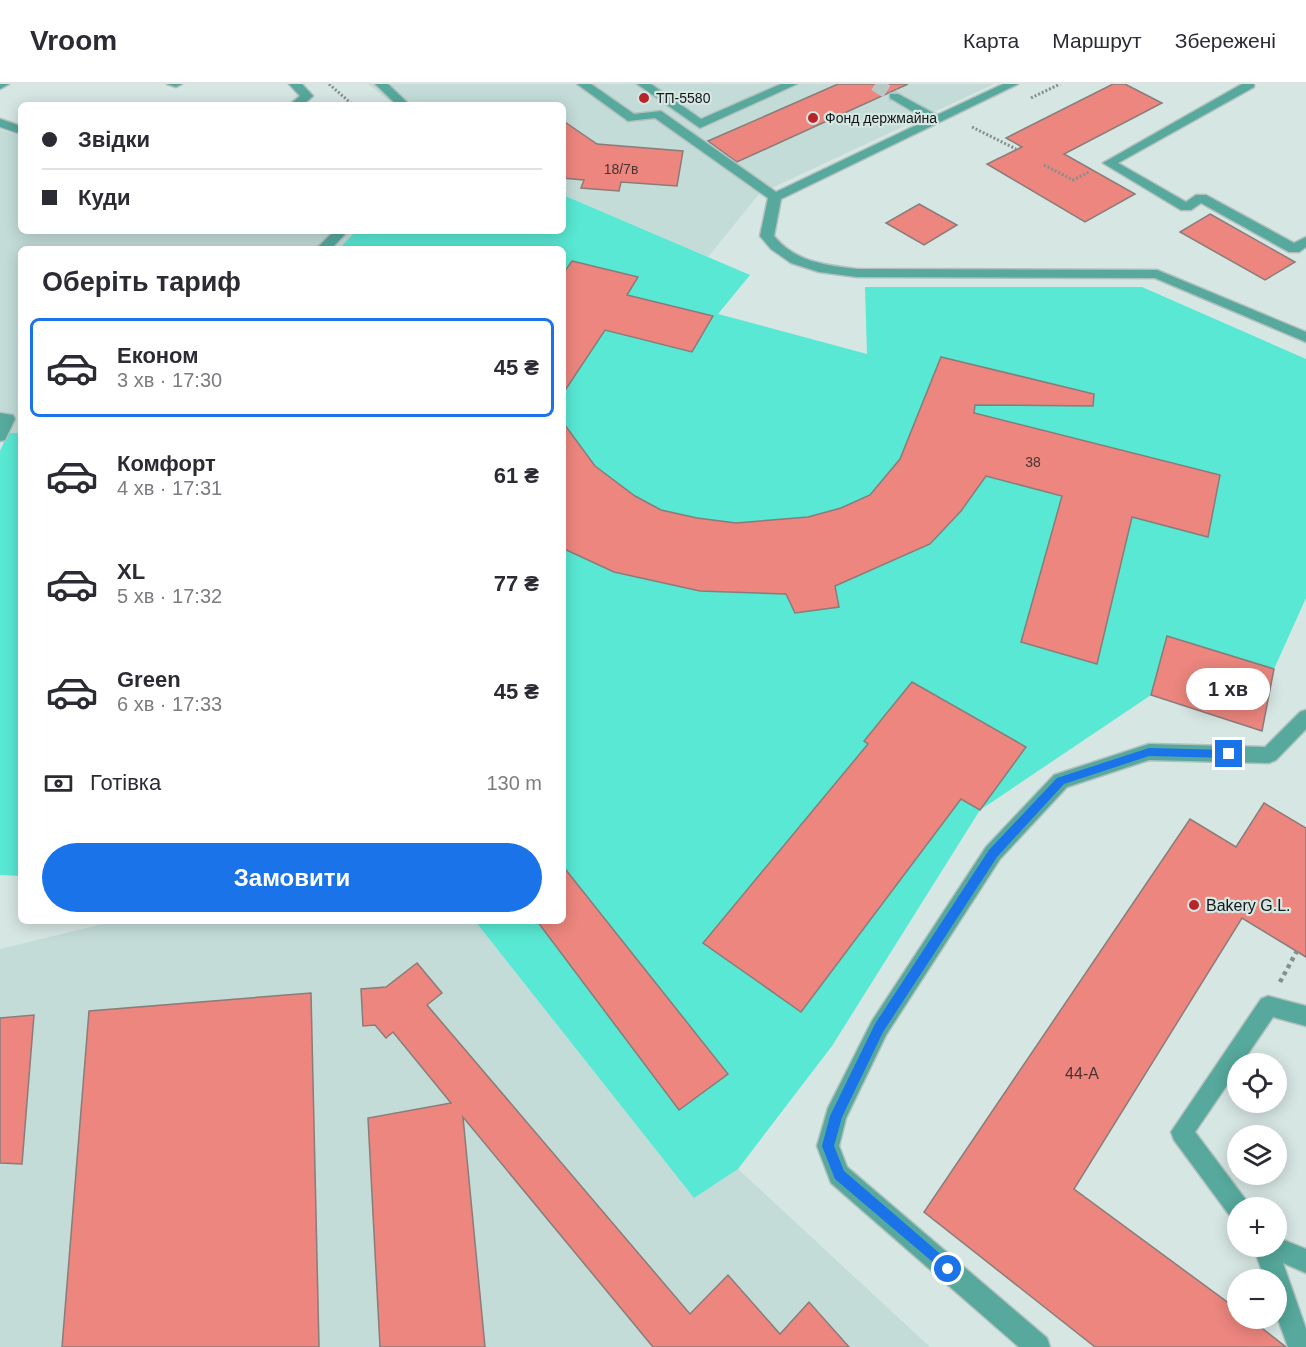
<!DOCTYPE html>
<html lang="uk">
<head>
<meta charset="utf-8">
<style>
  :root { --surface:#fff; --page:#f2f2f3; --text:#2b2b33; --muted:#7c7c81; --line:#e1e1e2; --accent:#1a73e8 }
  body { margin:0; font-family:Helvetica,sans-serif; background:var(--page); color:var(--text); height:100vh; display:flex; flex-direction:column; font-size:22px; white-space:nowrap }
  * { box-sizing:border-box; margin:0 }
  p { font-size:20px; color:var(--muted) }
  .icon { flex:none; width:33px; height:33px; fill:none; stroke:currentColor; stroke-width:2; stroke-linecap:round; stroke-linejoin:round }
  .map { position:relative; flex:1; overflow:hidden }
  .panel { position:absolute; left:18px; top:162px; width:548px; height:678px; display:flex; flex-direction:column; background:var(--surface); border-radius:9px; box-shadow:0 3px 15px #0003 }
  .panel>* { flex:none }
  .hud { position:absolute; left:18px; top:18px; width:548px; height:132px; border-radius:9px; box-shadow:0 3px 15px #0003; display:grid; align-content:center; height:132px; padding:0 24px; background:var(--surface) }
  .controls { position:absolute; left:1227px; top:969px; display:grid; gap:12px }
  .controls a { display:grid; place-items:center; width:60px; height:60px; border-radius:50%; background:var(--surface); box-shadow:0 3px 15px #0003; font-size:30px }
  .end { position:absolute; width:27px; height:27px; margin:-14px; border:8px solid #1a73e8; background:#fff; box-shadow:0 0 0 3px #fff }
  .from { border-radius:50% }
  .bubble { position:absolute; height:42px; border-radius:21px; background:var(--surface); box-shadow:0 3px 15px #0003; font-size:20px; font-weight:700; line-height:42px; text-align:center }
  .hud b { display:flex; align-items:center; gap:21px; height:57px; font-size:22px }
  .hud b+b { border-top:2px solid var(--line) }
  .hud i { width:15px; height:15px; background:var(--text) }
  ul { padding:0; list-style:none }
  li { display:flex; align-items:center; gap:18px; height:99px; margin:0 12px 9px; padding:0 12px; border:3px solid transparent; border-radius:9px }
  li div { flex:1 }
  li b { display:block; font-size:22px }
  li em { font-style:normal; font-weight:700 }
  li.on { border-color:var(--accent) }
  li>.icon { width:54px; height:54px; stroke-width:1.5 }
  h2 { padding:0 24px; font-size:27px; line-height:72px }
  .pay { display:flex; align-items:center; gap:15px; height:66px; padding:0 24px; font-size:22px }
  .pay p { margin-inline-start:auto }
  .button { display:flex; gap:12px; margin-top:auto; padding:12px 24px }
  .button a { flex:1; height:69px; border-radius:36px; background:var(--accent); color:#fff; font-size:24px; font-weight:700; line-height:69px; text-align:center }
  header { display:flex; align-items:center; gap:36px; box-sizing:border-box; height:84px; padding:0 30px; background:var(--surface); border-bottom:2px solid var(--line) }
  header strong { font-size:28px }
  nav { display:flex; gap:33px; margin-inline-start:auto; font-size:21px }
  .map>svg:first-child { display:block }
  .built { fill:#c3dcd7 }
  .green { fill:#58e8d3 }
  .building { fill:#ec867e; stroke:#8a7c7a; stroke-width:1.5 }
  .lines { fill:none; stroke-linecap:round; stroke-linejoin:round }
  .minor-tunnel { stroke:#b9c7c5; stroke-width:14; stroke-dasharray:14 7; stroke-linecap:butt }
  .minor-casing { stroke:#b3c1be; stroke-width:3 }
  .path-far1 { stroke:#838f8d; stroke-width:3; stroke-dasharray:2 2; stroke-linecap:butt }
  .path { stroke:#838f8d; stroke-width:4.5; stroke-dasharray:4 4; stroke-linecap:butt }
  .minor { fill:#56a99c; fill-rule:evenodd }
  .route { fill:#1a73e8 }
  .poi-dot { fill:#b62629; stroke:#d6e6e3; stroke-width:2 }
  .labels { text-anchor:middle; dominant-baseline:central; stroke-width:4.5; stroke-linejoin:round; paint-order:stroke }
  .far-poi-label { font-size:14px; fill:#131918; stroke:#d6e6e3; text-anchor:start }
  .number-label { font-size:14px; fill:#493432 }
  .poi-label { font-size:16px; fill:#131918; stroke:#d6e6e3; text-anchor:start }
  .near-number-label { font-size:16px; fill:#493432 }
</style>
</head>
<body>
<header>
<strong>Vroom</strong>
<nav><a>Карта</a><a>Маршрут</a><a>Збережені</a></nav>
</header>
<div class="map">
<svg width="1306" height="1263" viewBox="0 0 1306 1263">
  <rect width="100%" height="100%" fill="#d6e6e3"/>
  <g class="built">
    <polygon points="368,0 994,0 759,110 708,173 563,111 562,21 394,21"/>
    <polygon points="0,46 21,52 21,147 345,147 354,150 339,165 21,165 21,349 8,349 15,333 0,330"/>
    <polygon points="115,837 475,837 694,1114 738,1085 930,1263 0,1263 0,865"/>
  </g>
  <g class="green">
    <polygon points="563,111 750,191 718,230 867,270 865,203 1142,203 1306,275 1306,514 1274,585 1167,552 1151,611 980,726 832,962 738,1085 694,1114 475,837 562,837 562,165 339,165 356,147 562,147"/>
    <polygon points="8,349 21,349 21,792 0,791 0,367"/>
  </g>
  <g class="building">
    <polygon points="838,0 908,0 737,78 708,57"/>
    <polygon points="1113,0 1125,0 1162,19 1064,70 1135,110 1085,138 987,80 1022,63 1006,54"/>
    <polygon points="562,36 597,60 683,67 677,102 621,98 619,107 581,104 584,96 562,94"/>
    <polygon points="919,120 957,141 924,161 886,139"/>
    <polygon points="1210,130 1295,178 1265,196 1180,148"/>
    <polygon points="572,177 638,193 627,211 713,232 692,268 605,246 562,311 562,191"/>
    <polygon points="941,273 1094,310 1093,322 975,321 974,329 1220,391 1208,453 1132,433 1097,580 1021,558 1062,412 986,392 961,427 930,460 835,502 839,523 795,529 786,510 700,507 614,488 562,464 562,337 595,382 635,412 661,426 697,434 736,439 808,433 841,424 870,411 900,375"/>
    <polygon points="1167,552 1274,585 1262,647 1151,611"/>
    <polygon points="912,598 1026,663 980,726 961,715 801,928 703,859 868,660 864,657"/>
    <polygon points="1264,719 1306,744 1306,873 1242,834 1074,1105 1238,1226 1238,1234 1249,1234 1286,1263 1095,1263 924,1128 1190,735 1236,763"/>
    <polygon points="562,781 728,990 679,1026 537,837 562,837"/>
    <polygon points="417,879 442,909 427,921 690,1230 728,1191 780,1250 809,1218 849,1263 653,1263 463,1033 485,1263 380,1263 368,1034 451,1019 393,948 386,954 375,941 363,942 361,905 386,903"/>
    <polygon points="311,909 319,1263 62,1263 89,927"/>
    <polygon points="34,931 22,1080 0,1079 0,934"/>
  </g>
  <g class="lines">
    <polyline class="minor-tunnel" points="875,0 894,12"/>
    <g class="minor-casing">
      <g id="minor">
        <polygon points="0,0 9,0 0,5"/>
        <polygon points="167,0 182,0 176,3"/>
        <polygon points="289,0 302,0 313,12 303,21 289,21 300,12"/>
        <polygon points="375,0 388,0 410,21 397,21"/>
        <path d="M577,0H591L634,30L661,27L776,108L927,36L890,14V10H898L937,31L1003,0H1018L781,115L774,152C795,178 825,181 857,185L1157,186L1306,248V258L1155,194L857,193L819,188L791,179L771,165L760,152L768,114L655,34L628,37Z"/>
        <polygon points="637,0 651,0 701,35 781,0 797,0 700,44"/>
        <polygon points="1242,0 1254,0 1254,3 1118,79 1186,118 1196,111 1206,111 1294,159 1306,153 1306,163 1299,168 1289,168 1201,119 1191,126 1181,126 1103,79"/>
        <polygon points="0,35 21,42 21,50 0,43"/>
        <polygon points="334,147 348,147 331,165 316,165"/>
        <polygon points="0,329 13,331 15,335 5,356 0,357"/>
        <polygon points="1306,626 1306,645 1276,676 1269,679 1149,676 1067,703 1000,775 886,951 846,1034 839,1062 847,1083 1047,1254 1050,1263 1019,1263 831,1099 817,1062 828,1024 872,937 986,763 1054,691 1149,660 1265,663 1300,628"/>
        <polygon points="1268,912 1306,922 1306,942 1273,933 1241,980 1238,980 1238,985 1195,1048 1246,1116 1249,1124 1238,1124 1238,1135 1230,1132 1174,1056 1171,1048 1261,915"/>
        <polygon points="1276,1153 1306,1165 1306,1189 1283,1179 1306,1245 1306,1263 1288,1263 1276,1230 1276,1196 1265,1196 1253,1162 1276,1162"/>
      </g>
    </g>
    <g class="path-far1">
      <polyline points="329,0 353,21"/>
      <polyline points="1031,14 1060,0"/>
      <polyline points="972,43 1016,65"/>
      <polyline points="1044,81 1073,96 1089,88"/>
    </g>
    <polyline class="path" points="1280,898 1297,867"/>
    <use href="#minor" class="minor"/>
  </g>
  <polygon class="route" points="1149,664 1229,666 1234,670 1229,674 1149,672 1064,700 997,773 883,948 842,1033 834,1062 844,1087 952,1180 954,1185 952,1189 948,1191 835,1095 822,1062 830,1032 875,940 989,766 1057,694"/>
  <g class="poi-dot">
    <circle cx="644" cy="14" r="6"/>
    <circle cx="813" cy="34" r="6"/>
    <circle cx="1194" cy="821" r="6"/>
  </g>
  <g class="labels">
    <g class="far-poi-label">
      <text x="656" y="14">ТП-5580</text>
      <text x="825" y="34">Фонд держмайна</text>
    </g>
    <g class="number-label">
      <text x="621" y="85">18/7в</text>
      <text x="1033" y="378">38</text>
    </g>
    <g class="poi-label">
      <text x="1206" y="821">Bakery G.L.</text>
    </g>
    <g class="near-number-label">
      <text x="1082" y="989">44-А</text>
    </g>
  </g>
</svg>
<div class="controls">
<a><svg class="icon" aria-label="locate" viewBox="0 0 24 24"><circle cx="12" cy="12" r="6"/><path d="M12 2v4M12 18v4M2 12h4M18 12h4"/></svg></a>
<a><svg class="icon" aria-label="layers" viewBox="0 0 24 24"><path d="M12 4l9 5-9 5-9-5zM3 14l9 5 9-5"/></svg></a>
<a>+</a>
<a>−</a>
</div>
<i class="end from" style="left:948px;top:1185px"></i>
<i class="end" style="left:1229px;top:670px"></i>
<div class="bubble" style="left:1186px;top:584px;width:84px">1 хв</div>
<div class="hud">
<b><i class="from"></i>Звідки</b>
<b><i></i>Куди</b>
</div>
<section class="panel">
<h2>Оберіть тариф</h2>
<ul>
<li class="on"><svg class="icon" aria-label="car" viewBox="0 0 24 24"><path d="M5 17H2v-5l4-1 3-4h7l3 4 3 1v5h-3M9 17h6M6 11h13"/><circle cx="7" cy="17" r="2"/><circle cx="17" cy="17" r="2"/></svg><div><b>Економ</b><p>3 хв · 17:30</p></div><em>45 ₴</em></li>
<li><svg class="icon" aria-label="car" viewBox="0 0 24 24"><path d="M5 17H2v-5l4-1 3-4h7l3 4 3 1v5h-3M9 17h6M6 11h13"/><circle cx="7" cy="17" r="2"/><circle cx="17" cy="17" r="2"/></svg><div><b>Комфорт</b><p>4 хв · 17:31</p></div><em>61 ₴</em></li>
<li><svg class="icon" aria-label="car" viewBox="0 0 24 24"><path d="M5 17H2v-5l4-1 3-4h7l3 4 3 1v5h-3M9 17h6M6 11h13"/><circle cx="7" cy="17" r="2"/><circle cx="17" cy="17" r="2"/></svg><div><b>XL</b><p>5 хв · 17:32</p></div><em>77 ₴</em></li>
<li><svg class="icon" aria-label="car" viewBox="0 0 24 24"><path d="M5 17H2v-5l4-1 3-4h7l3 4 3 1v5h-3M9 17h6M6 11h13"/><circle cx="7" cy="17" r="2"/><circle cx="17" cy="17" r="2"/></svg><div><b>Green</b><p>6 хв · 17:33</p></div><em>45 ₴</em></li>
</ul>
<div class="pay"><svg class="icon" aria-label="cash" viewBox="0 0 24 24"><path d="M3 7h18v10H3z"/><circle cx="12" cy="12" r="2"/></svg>Готівка<p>130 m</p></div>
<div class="button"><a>Замовити</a></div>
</section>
</div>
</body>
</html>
